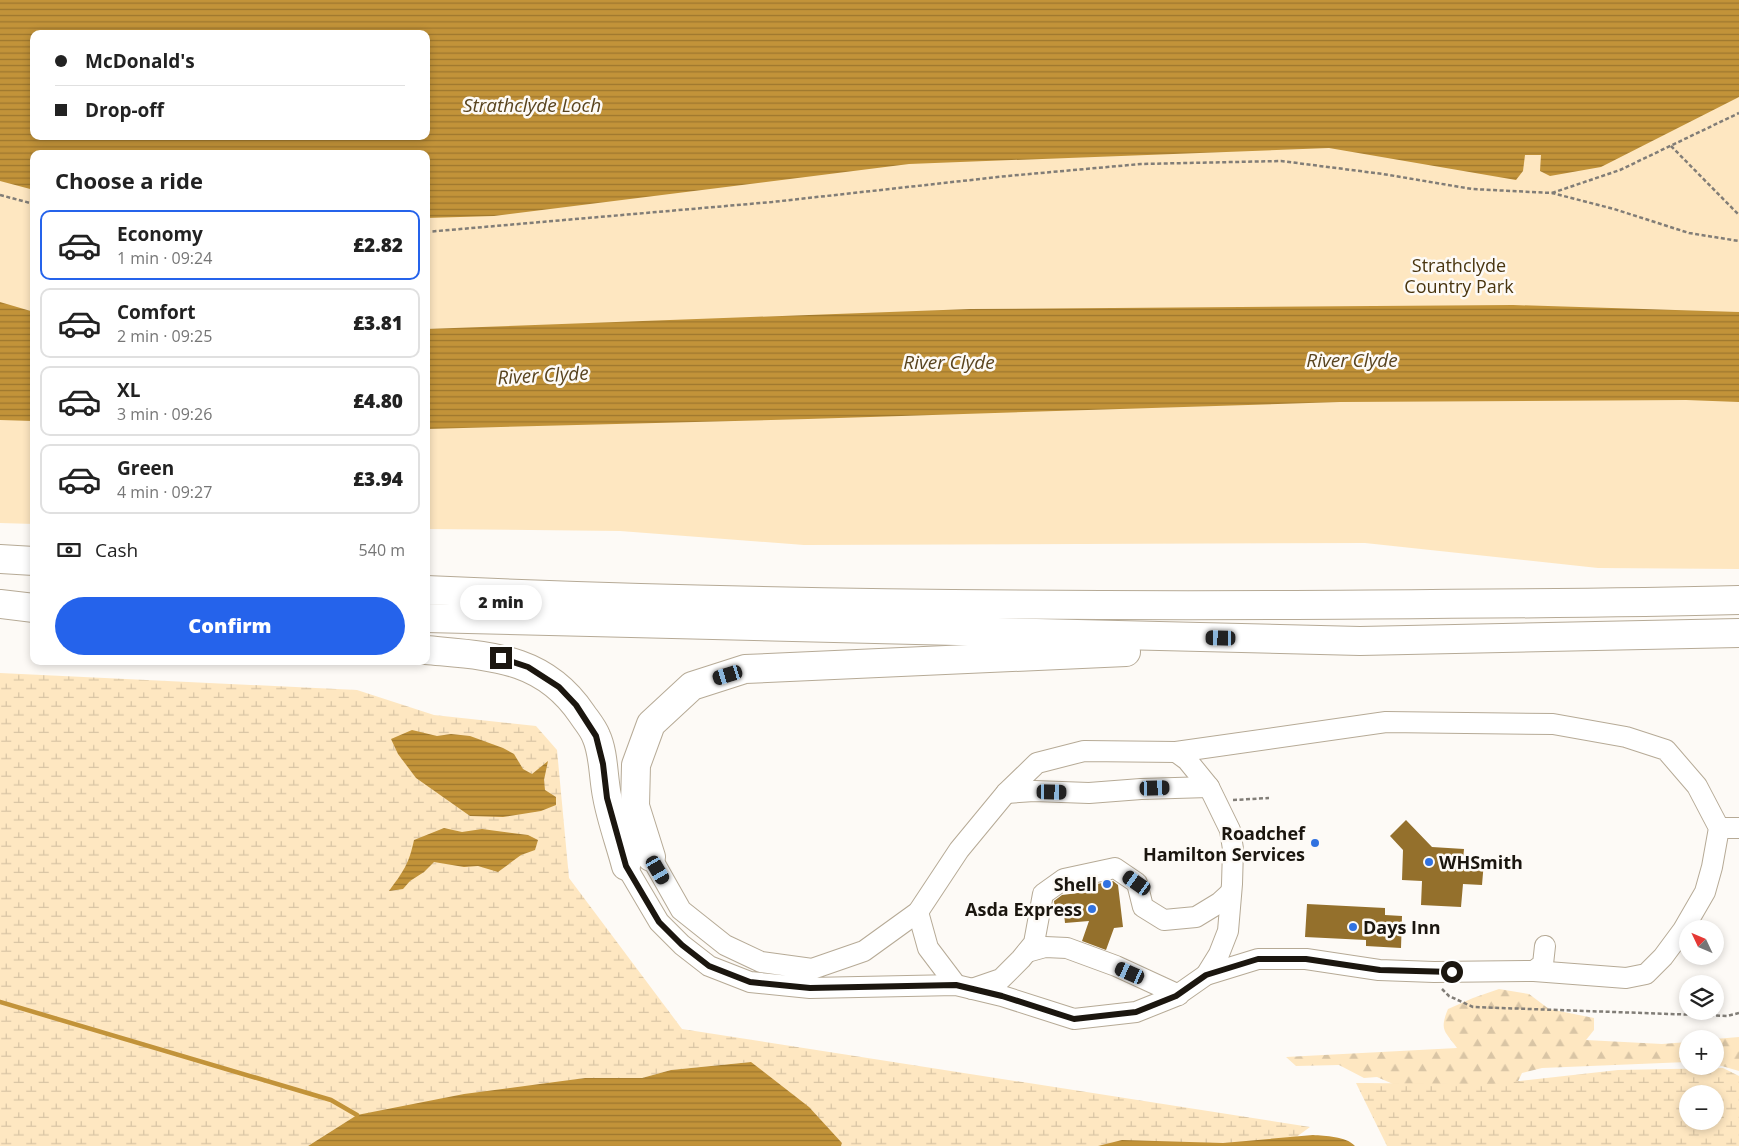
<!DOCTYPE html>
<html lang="en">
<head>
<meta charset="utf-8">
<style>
  :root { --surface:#fff; --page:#f6f6f6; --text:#222; --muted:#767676; --line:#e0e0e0; --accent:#2563eb }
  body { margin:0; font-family:"Open Sans",sans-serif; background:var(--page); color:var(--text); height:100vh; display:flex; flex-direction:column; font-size:19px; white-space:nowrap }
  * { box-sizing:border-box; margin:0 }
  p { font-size:16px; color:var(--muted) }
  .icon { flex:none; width:28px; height:28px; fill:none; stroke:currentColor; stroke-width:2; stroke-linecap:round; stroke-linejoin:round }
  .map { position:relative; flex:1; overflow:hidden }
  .sheet { position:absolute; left:30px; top:150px; width:400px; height:515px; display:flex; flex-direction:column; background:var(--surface); border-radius:10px; box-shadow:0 2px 8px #0003 }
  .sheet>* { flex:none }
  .top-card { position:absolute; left:30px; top:30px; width:400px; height:110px; border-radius:10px; box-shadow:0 2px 8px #0003; display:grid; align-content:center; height:110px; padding:0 25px; background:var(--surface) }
  .needle { width:32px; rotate:314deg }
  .fabs { position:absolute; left:1679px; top:920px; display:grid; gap:10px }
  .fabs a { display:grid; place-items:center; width:45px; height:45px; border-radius:50%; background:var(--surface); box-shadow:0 2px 8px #0003; font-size:25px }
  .end { position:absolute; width:22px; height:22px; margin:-11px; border:6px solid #1b160f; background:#fff; box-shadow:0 0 0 2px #fff }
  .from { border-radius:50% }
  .bubble { position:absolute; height:35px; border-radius:18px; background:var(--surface); box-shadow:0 2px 8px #0003; font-size:16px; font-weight:800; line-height:35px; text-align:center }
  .car { position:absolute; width:15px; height:30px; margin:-15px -8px; border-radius:6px; box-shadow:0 0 4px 1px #0007; background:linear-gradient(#222 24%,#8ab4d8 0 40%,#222 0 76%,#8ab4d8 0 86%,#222 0) }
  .top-card b { display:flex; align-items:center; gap:18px; height:48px; font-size:19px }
  .top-card b+b { border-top:1px solid var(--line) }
  .top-card i { width:12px; height:12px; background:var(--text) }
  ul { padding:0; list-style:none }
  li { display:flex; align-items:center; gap:15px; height:70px; margin:0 10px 8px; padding:0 15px; border:2px solid var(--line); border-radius:10px }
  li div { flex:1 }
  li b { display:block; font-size:19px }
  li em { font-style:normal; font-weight:800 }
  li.on { border-color:var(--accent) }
  li>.icon { width:45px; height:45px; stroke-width:1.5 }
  h2 { padding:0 25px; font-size:22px; line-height:60px }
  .pay { display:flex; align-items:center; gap:12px; height:55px; padding:0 25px; font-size:19px }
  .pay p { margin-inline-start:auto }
  .cta { display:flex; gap:10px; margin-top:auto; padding:10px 25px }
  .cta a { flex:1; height:58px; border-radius:30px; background:var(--accent); color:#fff; font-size:20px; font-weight:800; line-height:58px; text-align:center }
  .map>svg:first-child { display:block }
  .forest { fill:url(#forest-firs) }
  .wetland { fill:url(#wetland-marsh); fill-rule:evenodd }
  .green { fill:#fee7c1; fill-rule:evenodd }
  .water { fill:url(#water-rules); fill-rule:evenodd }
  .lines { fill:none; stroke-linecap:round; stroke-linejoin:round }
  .stream { stroke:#c29339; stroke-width:4.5 }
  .building { fill:#94702c }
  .minor-casing { stroke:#b6aa96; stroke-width:22 }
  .highway-casing { stroke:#b6aa96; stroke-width:30 }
  .path { stroke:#817d77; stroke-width:2.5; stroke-dasharray:4 2.5; stroke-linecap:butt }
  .minor { stroke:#fff; stroke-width:20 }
  .highway { stroke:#fff; stroke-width:28 }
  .route { stroke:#1b160f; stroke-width:6 }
  .poi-dot { fill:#3172e0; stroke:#fdfaf6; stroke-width:2 }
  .labels { text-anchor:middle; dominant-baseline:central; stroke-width:5; stroke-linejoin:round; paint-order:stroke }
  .park-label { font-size:18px; fill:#49350f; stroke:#fdfaf6 }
  .poi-label { font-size:18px; font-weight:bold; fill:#1b160f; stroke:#fdfaf6; text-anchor:end }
  .water-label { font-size:19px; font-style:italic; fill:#59441f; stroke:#fdfaf6 }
</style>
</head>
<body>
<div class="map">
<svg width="1739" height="1146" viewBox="0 0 1739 1146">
  <defs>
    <pattern id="forest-firs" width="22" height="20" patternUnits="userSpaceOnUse" patternTransform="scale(1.25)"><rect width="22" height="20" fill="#fee7c1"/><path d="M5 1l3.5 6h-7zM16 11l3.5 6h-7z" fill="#d9c5a5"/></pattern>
    <pattern id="wetland-marsh" width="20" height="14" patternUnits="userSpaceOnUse" patternTransform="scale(1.25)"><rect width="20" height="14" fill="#fee7c1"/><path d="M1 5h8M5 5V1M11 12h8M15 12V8" fill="none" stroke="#d9c5a5"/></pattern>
    <pattern id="water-rules" width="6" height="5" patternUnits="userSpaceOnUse" patternTransform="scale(1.25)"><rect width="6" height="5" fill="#c29339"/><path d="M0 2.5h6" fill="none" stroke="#9d772e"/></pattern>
  </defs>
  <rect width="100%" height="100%" fill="#fdfaf6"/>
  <g class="forest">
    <path d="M1499,989L1529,994L1549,1009L1594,1018V1030L1586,1040L1662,1044L1688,1042L1687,1062L1542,1068L1522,1073L1506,1106L1409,1091L1377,1077L1364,1078L1339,1065L1296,1066L1286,1057L1457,1048C1445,1031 1439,1031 1448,1009L1473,998Z"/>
    <polygon points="1739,1037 1739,1071 1715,1064 1715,1039"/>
  </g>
  <g class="wetland">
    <polygon points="0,673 357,690 434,715 536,726 557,750 569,878 682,1029 1310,1127 1284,1146 841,1146 842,1143 777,1084 750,1062 671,1070 642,1078 585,1078 357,1115 308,1146 0,1146"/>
    <path d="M1723,1068L1739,1076V1146H1387L1356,1083L1493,1084L1618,1070ZM1688,1094H1715V1121H1688Z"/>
  </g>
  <path class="green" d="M0,0H1739V569L1598,568L1365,543L804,545L620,531L426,529V154H34V524L0,523ZM34,34H426V136H34Z"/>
  <g class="water">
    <path d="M0,0H1739V97L1601,167L1550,176L1540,171L1541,155H1525L1523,171L1516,180L1329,148L909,164L494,216L426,218V154H34V190L0,181ZM34,34H426V136H34Z"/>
    <polygon points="0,302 34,312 34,421 0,420"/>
    <polygon points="1513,305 1739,312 1739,402 1686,400 1340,402 808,419 426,429 426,329 970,309"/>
    <polygon points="412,730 437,736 451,734 470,736 503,748 514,754 523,769 532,774 548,761 544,780 545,790 556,797 556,805 541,811 503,817 470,816 416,778 398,754 391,739"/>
    <path d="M444,828L462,832L482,829L528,835L538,840L535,850L521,855L498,872L478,866L464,867L434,862L424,872L410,881L403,889L389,891C403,872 409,864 414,840Z"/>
    <polygon points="751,1062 809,1107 842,1143 841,1146 308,1146 357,1115 464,1094 585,1078 642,1078 671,1070"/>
    <path d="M1313,1135C1325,1136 1346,1136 1355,1146H1098L1122,1140L1223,1143Z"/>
  </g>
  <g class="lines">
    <polyline class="stream" points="0,1002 331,1100 357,1115"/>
  </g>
  <g class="building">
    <polygon points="1406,820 1432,847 1464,849 1463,860 1484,861 1482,885 1463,884 1461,907 1421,905 1422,881 1402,880 1403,850 1390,836"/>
    <polygon points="1113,881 1118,885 1123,927 1114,928 1106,950 1082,941 1089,921 1065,923 1064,913 1055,914 1054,901 1062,895 1086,892 1085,887 1097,885 1097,884"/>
    <polygon points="1307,904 1385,908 1385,915 1402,916 1401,948 1366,946 1366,940 1305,937"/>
  </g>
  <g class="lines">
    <g class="minor-casing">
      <g id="minor">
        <polyline points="1176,752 1187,760 1209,787 1230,830 1233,849 1232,884 1228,931 1219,954 1206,975"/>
        <polyline points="1006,793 1034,791 1089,793 1141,789 1209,787"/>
        <polyline points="1719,828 1739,828"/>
        <polyline points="626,866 659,922 682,945 709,966 750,982 810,988 956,985 1002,996 1074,1019 1136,1012 1176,996 1206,975 1258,959 1306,959 1379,970 1434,972 1534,971 1626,978 1646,974 1663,957 1683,930 1705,892 1712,867 1719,828 1697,786 1666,750 1626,737 1553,724 1386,722 1176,752 1084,751 1037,763 1006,793 959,850 918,912 864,951 812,969 761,962 725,945 681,910 651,857"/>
        <polyline points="918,912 928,948 956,985"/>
        <polyline points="1027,952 1045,947 1067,948 1116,966 1179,995"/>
        <polyline points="1534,971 1543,964 1545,946"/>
        <polyline points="972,989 1001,979 1021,959 1034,943 1043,894 1064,879 1115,868 1137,883 1143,907 1164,920 1196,917 1219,903 1231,892"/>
      </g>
    </g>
    <g class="highway-casing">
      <g id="highway">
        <polyline points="0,559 34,561"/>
        <path d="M426,590C710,603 993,606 1277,605C1431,604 1585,604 1739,600"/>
        <polyline points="0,604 34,608"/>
        <polyline points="426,618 1360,641 1739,633"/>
        <path d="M426,650C488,656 543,656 582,714C586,720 593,728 596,736C604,753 603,777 607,796C611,819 620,843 626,866"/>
        <polyline points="651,857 635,806 636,765 651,724 692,686 745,669 1126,652"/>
      </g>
    </g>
    <g class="path">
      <polyline points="1671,146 1739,215"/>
      <polyline points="1552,193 1620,170 1739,113"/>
      <polyline points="0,195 34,204"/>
      <polyline points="426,232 772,202 1007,176 1141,164 1281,161 1383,174 1472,189 1552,193 1614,209 1689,233 1739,241"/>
      <polyline points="1233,800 1269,798"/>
      <polyline points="1442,989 1449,996 1473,1007 1727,1016 1739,1013"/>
    </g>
    <use href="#minor" class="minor"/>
    <use href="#highway" class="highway"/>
  </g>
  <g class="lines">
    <polyline class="route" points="501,658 528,667 559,687 576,705 596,736 603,764 607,798 626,866 659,922 682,945 709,966 750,982 810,988 956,985 1002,996 1074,1019 1136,1012 1176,996 1206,975 1258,959 1306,959 1380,970 1452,972"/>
  </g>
  <g class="poi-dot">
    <circle cx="1315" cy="843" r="5"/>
    <circle cx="1429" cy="862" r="5"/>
    <circle cx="1107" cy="884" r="5"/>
    <circle cx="1092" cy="909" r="5"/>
    <circle cx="1353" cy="927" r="5"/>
  </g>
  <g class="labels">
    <g class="park-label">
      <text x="1459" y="265">Strathclyde<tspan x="1459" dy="21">Country Park</tspan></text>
    </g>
    <g class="poi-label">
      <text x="1305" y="833">Roadchef<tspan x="1305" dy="21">Hamilton Services</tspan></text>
      <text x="1439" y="862" text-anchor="start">WHSmith</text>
      <text x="1097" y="884">Shell</text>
      <text x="1082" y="909">Asda Express</text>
      <text x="1363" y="927" text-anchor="start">Days Inn</text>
    </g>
    <g class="water-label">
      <text x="532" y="105">Strathclyde Loch</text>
      <text x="1352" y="360">River Clyde</text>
      <text x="949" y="362">River Clyde</text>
      <text transform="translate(543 375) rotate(-3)">River Clyde</text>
    </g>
  </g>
</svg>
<div class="fabs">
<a><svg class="needle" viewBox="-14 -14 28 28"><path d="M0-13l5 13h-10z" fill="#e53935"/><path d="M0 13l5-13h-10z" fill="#767676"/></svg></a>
<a><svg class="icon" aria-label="layers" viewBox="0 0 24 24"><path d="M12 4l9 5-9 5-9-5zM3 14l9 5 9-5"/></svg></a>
<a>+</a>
<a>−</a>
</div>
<i class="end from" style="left:1452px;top:972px"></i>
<i class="end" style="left:501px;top:658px"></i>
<div class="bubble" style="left:460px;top:585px;width:82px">2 min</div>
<i class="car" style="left:1221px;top:638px;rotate:271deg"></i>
<i class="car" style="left:728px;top:675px;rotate:253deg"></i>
<i class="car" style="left:1155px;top:788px;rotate:88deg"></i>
<i class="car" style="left:1052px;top:792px;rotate:91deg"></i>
<i class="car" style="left:658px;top:870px;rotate:150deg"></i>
<i class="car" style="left:1137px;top:883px;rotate:305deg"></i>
<i class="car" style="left:1130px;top:973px;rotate:294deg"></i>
<div class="top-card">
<b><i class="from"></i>McDonald's</b>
<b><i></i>Drop-off</b>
</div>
<section class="sheet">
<h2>Choose a ride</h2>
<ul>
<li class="on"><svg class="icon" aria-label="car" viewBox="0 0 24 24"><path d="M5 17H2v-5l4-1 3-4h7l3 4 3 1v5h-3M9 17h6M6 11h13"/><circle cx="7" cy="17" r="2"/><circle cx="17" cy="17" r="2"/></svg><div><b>Economy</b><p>1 min · 09:24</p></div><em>£2.82</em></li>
<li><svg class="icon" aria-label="car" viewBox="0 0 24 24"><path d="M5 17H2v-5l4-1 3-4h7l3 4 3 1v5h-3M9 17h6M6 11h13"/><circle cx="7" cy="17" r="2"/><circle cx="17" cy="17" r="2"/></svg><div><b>Comfort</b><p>2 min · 09:25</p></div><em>£3.81</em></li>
<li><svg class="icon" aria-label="car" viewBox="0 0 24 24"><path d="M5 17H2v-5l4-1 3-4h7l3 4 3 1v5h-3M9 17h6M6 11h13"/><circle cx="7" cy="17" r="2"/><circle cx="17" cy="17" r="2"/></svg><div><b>XL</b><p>3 min · 09:26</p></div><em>£4.80</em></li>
<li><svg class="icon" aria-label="car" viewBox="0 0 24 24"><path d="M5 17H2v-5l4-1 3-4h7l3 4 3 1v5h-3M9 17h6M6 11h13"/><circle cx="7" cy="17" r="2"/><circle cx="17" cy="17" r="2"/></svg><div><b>Green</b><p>4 min · 09:27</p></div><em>£3.94</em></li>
</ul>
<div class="pay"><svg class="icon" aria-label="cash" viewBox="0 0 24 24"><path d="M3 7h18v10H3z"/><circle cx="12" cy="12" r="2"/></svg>Cash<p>540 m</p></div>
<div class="cta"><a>Confirm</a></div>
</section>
</div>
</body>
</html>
